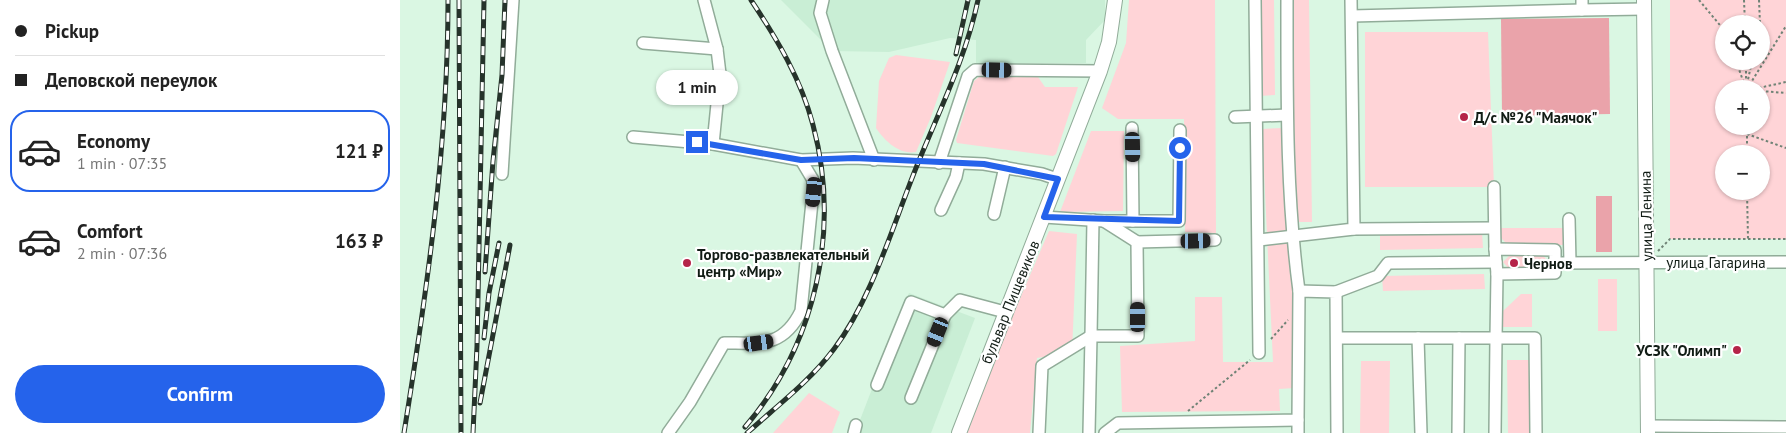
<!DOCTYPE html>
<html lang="en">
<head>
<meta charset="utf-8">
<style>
  :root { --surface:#fff; --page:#f6f6f6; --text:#222; --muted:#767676; --line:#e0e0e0; --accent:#2563eb }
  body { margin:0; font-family:"PT Sans",sans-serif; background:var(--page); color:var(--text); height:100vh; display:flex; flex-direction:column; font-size:19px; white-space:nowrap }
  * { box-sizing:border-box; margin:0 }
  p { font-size:16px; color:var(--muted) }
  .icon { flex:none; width:28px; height:28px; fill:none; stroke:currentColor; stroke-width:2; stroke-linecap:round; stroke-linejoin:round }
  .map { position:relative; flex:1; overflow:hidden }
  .panel { display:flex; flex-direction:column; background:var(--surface); width:400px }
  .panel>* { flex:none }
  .hud { display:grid; align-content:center; height:110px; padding:0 15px; background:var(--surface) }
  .tools { position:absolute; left:1315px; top:15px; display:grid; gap:10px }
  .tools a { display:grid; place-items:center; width:55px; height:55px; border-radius:50%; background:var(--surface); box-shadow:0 1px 4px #0004; font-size:25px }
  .end { position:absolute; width:22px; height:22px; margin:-11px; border:6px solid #2563eb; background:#fff; box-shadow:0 0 0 2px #fff }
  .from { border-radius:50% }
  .bubble { position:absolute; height:35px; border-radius:18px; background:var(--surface); box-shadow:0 1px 4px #0004; font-size:16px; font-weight:700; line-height:35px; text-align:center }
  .car { position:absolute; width:15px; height:30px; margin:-15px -8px; border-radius:6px; box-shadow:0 0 4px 1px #0007; background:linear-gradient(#222 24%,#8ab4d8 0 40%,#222 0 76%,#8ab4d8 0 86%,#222 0) }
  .hud b { display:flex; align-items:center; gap:18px; height:48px; font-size:19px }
  .hud b+b { border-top:1px solid var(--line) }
  .hud i { width:12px; height:12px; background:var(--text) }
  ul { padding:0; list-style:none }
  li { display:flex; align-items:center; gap:15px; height:82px; margin:0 10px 8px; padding:0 5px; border:2px solid transparent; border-radius:20px }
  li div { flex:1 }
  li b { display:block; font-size:19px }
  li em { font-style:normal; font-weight:700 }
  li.on { border-color:var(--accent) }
  li>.icon { width:45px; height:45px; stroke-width:1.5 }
  .button { display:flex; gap:10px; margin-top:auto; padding:10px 15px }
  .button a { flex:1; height:58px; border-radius:30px; background:var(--accent); color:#fff; font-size:20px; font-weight:700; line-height:58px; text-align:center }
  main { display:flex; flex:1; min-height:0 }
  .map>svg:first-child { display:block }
  .built { fill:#c9eed5 }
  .green { fill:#ffd4d7; fill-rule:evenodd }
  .forest { fill:#eaa3aa }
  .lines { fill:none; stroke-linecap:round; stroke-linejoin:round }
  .minor-casing { stroke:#91ac99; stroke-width:14 }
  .major-casing { stroke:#91ac99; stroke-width:16 }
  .path { stroke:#708376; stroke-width:2; stroke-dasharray:2.5 2.5; stroke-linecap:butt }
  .minor { stroke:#fff; stroke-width:11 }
  .major { stroke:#fff; stroke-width:14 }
  .rail-casing { stroke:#26332b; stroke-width:5 }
  .rail { stroke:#fff; stroke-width:3; stroke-dasharray:9; stroke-linecap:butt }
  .route { stroke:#2563eb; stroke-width:6 }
  .poi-dot { fill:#b52449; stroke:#fff; stroke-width:2 }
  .labels { text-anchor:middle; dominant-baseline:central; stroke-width:4.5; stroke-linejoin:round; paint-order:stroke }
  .poi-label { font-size:15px; font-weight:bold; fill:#111c15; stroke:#fff; text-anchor:start }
  .street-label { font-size:15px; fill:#111c15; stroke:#fff }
</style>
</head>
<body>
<main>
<section class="panel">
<div class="hud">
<b><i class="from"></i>Pickup</b>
<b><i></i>Деповской переулок</b>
</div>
<ul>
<li class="on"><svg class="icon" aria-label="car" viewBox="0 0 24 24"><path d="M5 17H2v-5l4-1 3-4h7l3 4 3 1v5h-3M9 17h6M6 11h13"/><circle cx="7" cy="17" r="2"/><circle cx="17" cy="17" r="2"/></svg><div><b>Economy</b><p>1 min · 07:35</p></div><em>121 ₽</em></li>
<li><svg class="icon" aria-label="car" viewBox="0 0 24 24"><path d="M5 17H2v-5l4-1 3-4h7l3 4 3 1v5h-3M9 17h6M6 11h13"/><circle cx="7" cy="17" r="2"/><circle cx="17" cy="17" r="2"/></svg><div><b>Comfort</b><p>2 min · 07:36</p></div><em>163 ₽</em></li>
</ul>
<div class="button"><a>Confirm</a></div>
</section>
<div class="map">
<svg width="1386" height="433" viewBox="0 0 1386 433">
  <rect width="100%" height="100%" fill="#daf7e3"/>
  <g class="built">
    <polygon points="381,0 705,0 705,20 686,40 686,63 576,63 576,40 550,38 489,52 432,51"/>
    <polygon points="509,293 575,318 531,433 455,433"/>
  </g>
  <g class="green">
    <polygon points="729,0 815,0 816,233 785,232 784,119 718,119 702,108 726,43"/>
    <polygon points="859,0 874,0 875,95 859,96"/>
    <polygon points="891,0 909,0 912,222 894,222"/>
    <path d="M1270,0H1386V239H1270ZM1324,24H1361V61H1324ZM1324,89H1361V126H1324ZM1324,154H1361V191H1324Z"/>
    <polygon points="965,32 1088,32 1094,187 965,187"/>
    <path d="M496,55L550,62L531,117L516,152C499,155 485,141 476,128L479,81L489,58Z"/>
    <polygon points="579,77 638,77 645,87 678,87 656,154 653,156 557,143 556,140 574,81"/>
    <polygon points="883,128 894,291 895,388 879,389 880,411 722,412 720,346 795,341 795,297 822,297 823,362 873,362 862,129"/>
    <polygon points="691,131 724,131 723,211 660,212"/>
    <polygon points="1100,228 1163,228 1163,245 1108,245 1101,238"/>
    <polygon points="649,231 677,234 672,352 637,358 630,433 567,433 606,331"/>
    <polygon points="1082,232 1083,248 980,250 980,234"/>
    <polygon points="1138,252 1149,261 1141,268 1110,270 1103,262 1111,254"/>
    <polygon points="1084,274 1085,289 983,291 982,276"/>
    <rect x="1198" y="279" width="19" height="52"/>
    <polygon points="1121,294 1132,294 1132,327 1102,327 1103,311"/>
    <polygon points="1107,360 1130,360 1130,433 1108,433"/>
    <polygon points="961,361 990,361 989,433 960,433"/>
    <polygon points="409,393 440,412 432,433 373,433"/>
  </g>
  <g class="forest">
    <polygon points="1209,18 1210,114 1102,116 1101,19"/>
    <rect x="1196" y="196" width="16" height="56"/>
  </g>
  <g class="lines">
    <g class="minor-casing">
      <g id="minor">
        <polyline points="304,0 317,49 320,74 313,144"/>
        <polyline points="423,0 420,13 432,51 474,160"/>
        <polyline points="855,0 859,353"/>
        <path d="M887,0C887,97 886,194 899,291"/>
        <polyline points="1182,0 1182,10 1244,9"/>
        <polyline points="952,16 1182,10"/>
        <polyline points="243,43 317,49"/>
        <polyline points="835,117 887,115"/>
        <polyline points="732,128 733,221"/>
        <polyline points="233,137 313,144 401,160 453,158 584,164 642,174 657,179"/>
        <polyline points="539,163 568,76 575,70 700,71"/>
        <polyline points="102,174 113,0"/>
        <polyline points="1094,187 1095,249"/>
        <polyline points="541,210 556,177 559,163"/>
        <polyline points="594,214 605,167"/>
        <polyline points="644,217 704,221 779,221 780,130"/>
        <polyline points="1169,219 1170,263"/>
        <polyline points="693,220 691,336 738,336 737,242 704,221"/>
        <polyline points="954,229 1094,228"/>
        <polyline points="859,240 954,229 951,0"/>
        <polyline points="737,242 815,240"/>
        <polygon points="1095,249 1155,250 1155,273 1097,274"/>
        <polyline points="1155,263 1386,262"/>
        <polyline points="1097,274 1096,338 1135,338 1136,433"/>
        <polyline points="936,292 978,276 988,263 1096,262"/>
        <polyline points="937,338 1096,338 1095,433"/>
        <polyline points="1018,338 1021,433"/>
        <polyline points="477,385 511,302 545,315 560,300 605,312"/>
        <polyline points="511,398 545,315"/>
        <polyline points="1248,426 1386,427"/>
        <path d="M268,433L290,402L324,343C360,343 383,348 401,311L413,192V180L401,160"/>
        <polyline points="454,433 456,425"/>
        <polyline points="639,433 642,366 691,336"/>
        <polyline points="689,433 691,336"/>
        <polyline points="705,433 718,423 898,420 899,291 936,292 937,433"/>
        <polyline points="898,433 898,420"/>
        <polyline points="1058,433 1059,338"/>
      </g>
    </g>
    <g class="major-casing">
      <g id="major">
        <polyline points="1244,0 1248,433"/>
        <polyline points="559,433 700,71 709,42 715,0"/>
      </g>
    </g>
    <g class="path">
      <polyline points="1299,0 1324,30"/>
      <polyline points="1344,0 1345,24"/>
      <polyline points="1359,0 1360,24"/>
      <polyline points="1336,61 1346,89"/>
      <polyline points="1346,61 1346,86"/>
      <polyline points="1346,89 1352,61"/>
      <polyline points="1347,89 1386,26"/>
      <polyline points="1354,89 1386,82"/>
      <polyline points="1361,91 1386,93"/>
      <polyline points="1347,126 1347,154"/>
      <polyline points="1347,134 1386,148"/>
      <polyline points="1347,191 1348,239"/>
      <polyline points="1258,251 1270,239 1386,239"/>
      <polyline points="871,339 888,320"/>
      <polyline points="788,411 850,360"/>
    </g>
    <use href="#minor" class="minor"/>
    <use href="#major" class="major"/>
    <g class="rail-casing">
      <g id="rail">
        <polyline points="59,0 61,433"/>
        <polyline points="556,54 568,0"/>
        <polyline points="85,272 93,161 102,75 105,0"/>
        <polyline points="84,338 89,293 99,243"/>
        <polyline points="80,403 110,245"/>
        <path d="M345,427C416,344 441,230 413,125C401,79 377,39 351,0"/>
        <path d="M4,433C27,290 48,146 48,0"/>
        <polyline points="73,433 77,346 84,0"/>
        <path d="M347,433C377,406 410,381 434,349C473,297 493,224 518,163C540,109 566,57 578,0"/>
      </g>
    </g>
    <use href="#rail" class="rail"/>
  </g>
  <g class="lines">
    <polyline class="route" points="297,142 401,160 454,158 584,164 658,179 644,217 779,221 780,148"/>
  </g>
  <g class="poi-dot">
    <circle cx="1064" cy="117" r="5"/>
    <circle cx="287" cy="263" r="5"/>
    <circle cx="1114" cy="263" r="5"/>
    <circle cx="1337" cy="350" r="5"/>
  </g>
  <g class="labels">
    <g class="poi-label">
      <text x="1074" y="117">Д/с №26 "Маячок"</text>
      <text x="297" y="254">Торгово-развлекательный<tspan x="297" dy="17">центр «Мир»</tspan></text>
      <text x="1124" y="263">Чернов</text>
      <text x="1327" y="350" text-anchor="end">УСЗК "Олимп"</text>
    </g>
    <g class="street-label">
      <text transform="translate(1246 216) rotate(-91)">улица Ленина</text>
      <text x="1316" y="262">улица Гагарина</text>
      <text transform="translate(610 302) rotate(-68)">бульвар Пищевиков</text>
    </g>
  </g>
</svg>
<div class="tools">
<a><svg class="icon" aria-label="locate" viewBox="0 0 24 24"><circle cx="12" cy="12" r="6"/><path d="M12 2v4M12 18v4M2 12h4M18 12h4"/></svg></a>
<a>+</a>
<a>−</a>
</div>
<i class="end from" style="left:780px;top:148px"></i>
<i class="end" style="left:297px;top:142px"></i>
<div class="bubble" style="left:256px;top:70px;width:82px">1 min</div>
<i class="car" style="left:597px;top:70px;rotate:91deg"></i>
<i class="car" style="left:733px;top:147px;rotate:179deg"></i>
<i class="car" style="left:414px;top:192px;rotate:186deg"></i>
<i class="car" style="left:796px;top:241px;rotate:89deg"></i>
<i class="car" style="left:738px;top:317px;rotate:0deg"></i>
<i class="car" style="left:538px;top:332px;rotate:202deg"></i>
<i class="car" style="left:359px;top:343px;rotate:82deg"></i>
</div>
</main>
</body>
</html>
